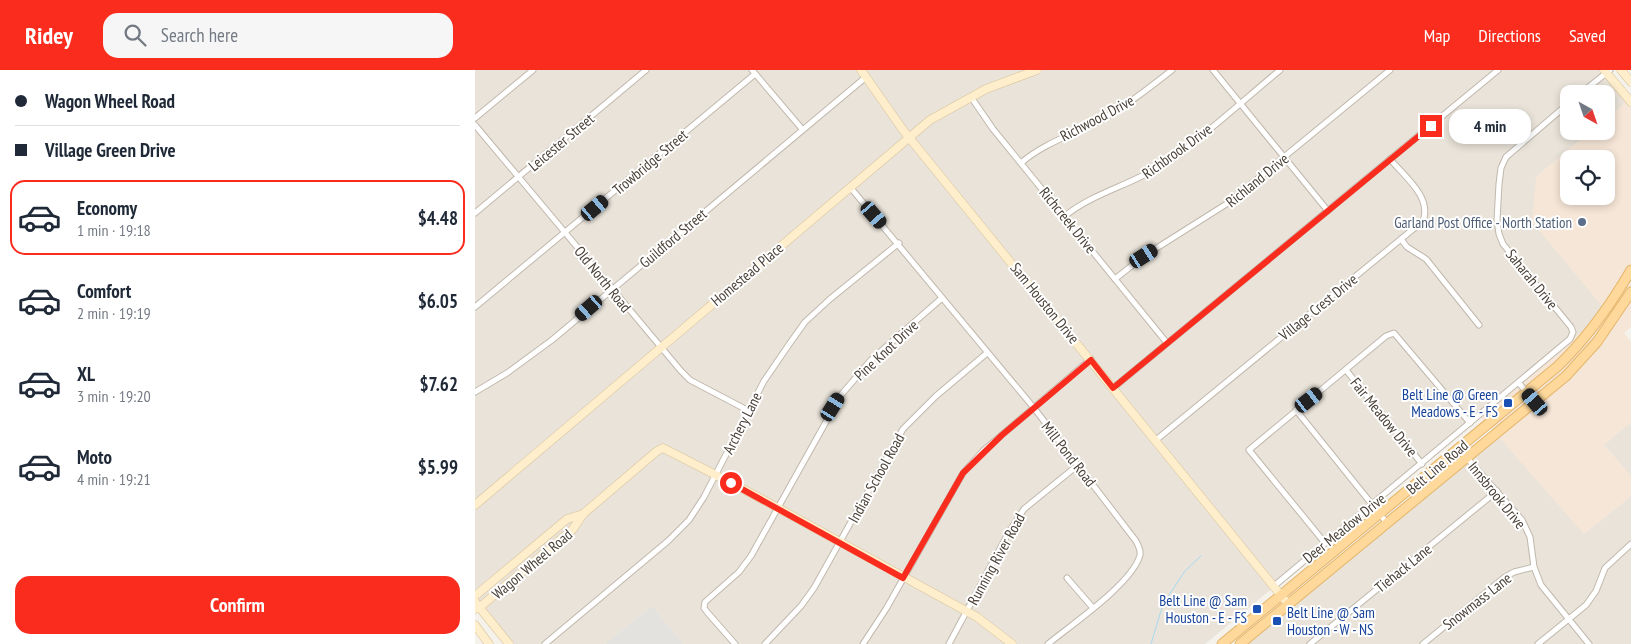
<!DOCTYPE html>
<html lang="en">
<head>
<meta charset="utf-8">
<style>
  :root { --surface:#fff; --page:#f6f6f7; --text:#1f2937; --muted:#747a83; --line:#e0e1e3; --accent:#f92c1e }
  body { margin:0; font-family:"PT Sans Narrow",sans-serif; background:var(--page); color:var(--text); height:100vh; display:flex; flex-direction:column; font-size:19px; white-space:nowrap }
  * { box-sizing:border-box; margin:0 }
  p { font-size:16px; color:var(--muted) }
  .icon { flex:none; width:28px; height:28px; fill:none; stroke:currentColor; stroke-width:2; stroke-linecap:round; stroke-linejoin:round }
  .map { position:relative; flex:1; overflow:hidden }
  .details { display:flex; flex-direction:column; background:var(--surface); width:475px }
  .details>* { flex:none }
  .banner { display:grid; align-content:center; height:110px; padding:0 15px; background:var(--surface) }
  .needle { width:32px; rotate:140deg }
  .controls { position:absolute; left:1085px; top:15px; display:grid; gap:10px }
  .controls a { display:grid; place-items:center; width:55px; height:55px; border-radius:10px; background:var(--surface); box-shadow:0 2px 8px #0003; font-size:25px }
  .end { position:absolute; width:22px; height:22px; margin:-11px; border:6px solid #f92c1e; background:#fff; box-shadow:0 0 0 2px #fff }
  .from { border-radius:50% }
  .bubble { position:absolute; height:35px; border-radius:15px; background:var(--surface); box-shadow:0 2px 8px #0003; font-size:16px; font-weight:700; line-height:35px; text-align:center }
  .car { position:absolute; width:15px; height:30px; margin:-15px -8px; border-radius:6px; box-shadow:0 0 4px 1px #0007; background:linear-gradient(#222 24%,#8ab4d8 0 40%,#222 0 76%,#8ab4d8 0 86%,#222 0) }
  .banner b { display:flex; align-items:center; gap:18px; height:48px; font-size:19px }
  .banner b+b { border-top:1px solid var(--line) }
  .banner i { width:12px; height:12px; background:var(--text) }
  ul { padding:0; list-style:none }
  li { display:flex; align-items:center; gap:15px; height:75px; margin:0 10px 8px; padding:0 5px; border:2px solid transparent; border-radius:15px }
  li div { flex:1 }
  li b { display:block; font-size:19px }
  li em { font-style:normal; font-weight:700 }
  li.selected { border-color:var(--accent) }
  li>.icon { width:45px; height:45px; stroke-width:1.5 }
  .cta { display:flex; gap:10px; margin-top:auto; padding:10px 15px }
  .cta a { flex:1; height:58px; border-radius:15px; background:var(--accent); color:#fff; font-size:20px; font-weight:700; line-height:58px; text-align:center }
  header { display:flex; align-items:center; gap:30px; box-sizing:border-box; height:70px; padding:0 25px; background:var(--accent); color:#fff }
  header strong { font-size:24px }
  nav { display:flex; gap:28px; margin-inline-start:auto; font-size:18px }
  .search { width:350px; height:45px; background:var(--page); display:flex; align-items:center; gap:12px; box-sizing:border-box; padding:0 18px; border-radius:15px; color:var(--muted); font-size:19px }
  main { display:flex; flex:1; min-height:0 }
  .map>svg:first-child { display:block }
  .residential { fill:#e9e3d9 }
  .commercial { fill:#f6e6d7; fill-rule:evenodd }
  .parking { fill:#e4e2df }
  .lines { fill:none; stroke-linecap:round; stroke-linejoin:round }
  .stream { stroke:#a8d9f1; stroke-width:1 }
  .street-casing { stroke:#c1b8ad; stroke-width:7 }
  .secondary-casing { stroke:#d8c39d; stroke-width:9 }
  .primary-casing { stroke:#e4b56a; stroke-width:11 }
  .street { stroke:#fff; stroke-width:5 }
  .secondary { stroke:#feeecc; stroke-width:8 }
  .primary { stroke:#fed99b; stroke-width:9 }
  .route { stroke:#f92c1e; stroke-width:6 }
  .service-dot { fill:#5c6f8a; stroke:#fff; stroke-width:2 }
  .transit-dot { fill:#1a4fb4; stroke:#fff; stroke-width:2 }
  .labels { text-anchor:middle; dominant-baseline:central; stroke-width:4; stroke-linejoin:round; paint-order:stroke }
  .street-label { font-size:15px; fill:#4a4138; stroke:#fff }
  .service-label { font-size:15px; fill:#4e5e75; stroke:#fff; text-anchor:end }
  .transit-label { font-size:15px; fill:#164399; stroke:#fff; text-anchor:end }
</style>
</head>
<body>
<header>
<strong>Ridey</strong>
<div class="search"><svg class="icon" aria-label="search" viewBox="0 0 24 24"><circle cx="10" cy="10" r="6"/><path d="M15 15l6 6"/></svg>Search here</div>
<nav><a>Map</a><a>Directions</a><a>Saved</a></nav>
</header>
<main>
<section class="details">
<div class="banner">
<b><i class="from"></i>Wagon Wheel Road</b>
<b><i></i>Village Green Drive</b>
</div>
<ul>
<li class="selected"><svg class="icon" aria-label="car" viewBox="0 0 24 24"><path d="M5 17H2v-5l4-1 3-4h7l3 4 3 1v5h-3M9 17h6M6 11h13"/><circle cx="7" cy="17" r="2"/><circle cx="17" cy="17" r="2"/></svg><div><b>Economy</b><p>1 min · 19:18</p></div><em>$4.48</em></li>
<li><svg class="icon" aria-label="car" viewBox="0 0 24 24"><path d="M5 17H2v-5l4-1 3-4h7l3 4 3 1v5h-3M9 17h6M6 11h13"/><circle cx="7" cy="17" r="2"/><circle cx="17" cy="17" r="2"/></svg><div><b>Comfort</b><p>2 min · 19:19</p></div><em>$6.05</em></li>
<li><svg class="icon" aria-label="car" viewBox="0 0 24 24"><path d="M5 17H2v-5l4-1 3-4h7l3 4 3 1v5h-3M9 17h6M6 11h13"/><circle cx="7" cy="17" r="2"/><circle cx="17" cy="17" r="2"/></svg><div><b>XL</b><p>3 min · 19:20</p></div><em>$7.62</em></li>
<li><svg class="icon" aria-label="car" viewBox="0 0 24 24"><path d="M5 17H2v-5l4-1 3-4h7l3 4 3 1v5h-3M9 17h6M6 11h13"/><circle cx="7" cy="17" r="2"/><circle cx="17" cy="17" r="2"/></svg><div><b>Moto</b><p>4 min · 19:21</p></div><em>$5.99</em></li>
</ul>
<div class="cta"><a>Confirm</a></div>
</section>
<div class="map">
<svg width="1156" height="574" viewBox="0 0 1156 574">
  <rect width="100%" height="100%" fill="#f5f1eb"/>
  <g class="residential">
    <polygon points="0,0 1125,0 1152,32 1131,49 1131,24 1094,24 1094,61 1116,61 1061,107 1132,241 730,574 208,574 177,536 130,574 39,574 0,526"/>
    <polygon points="1156,352 1156,406 1129,375"/>
    <polygon points="1025,367 1109,464 1156,426 1156,574 772,574"/>
  </g>
  <path class="commercial" d="M1156,28V257L1149,263L1156,272V352L1129,375L1156,406V426L1109,464L1005,346L1131,241L1057,152L1061,107L1116,61H1131V49ZM1094,89H1131V126H1094Z"/>
  <polygon class="parking" points="177,536 208,574 130,574"/>
  <g class="lines">
    <polyline class="stream" points="676,574 688,534 710,501 726,486"/>
    <g class="street-casing">
      <g id="street">
        <polyline points="277,0 327,59"/>
        <polyline points="738,0 853,141"/>
        <polyline points="1105,24 1135,0"/>
        <polyline points="496,27 518,59 692,273"/>
        <polyline points="0,48 58,0"/>
        <polyline points="0,55 206,301 215,310 274,341"/>
        <path d="M546,93C569,73 597,65 624,51C650,37 674,18 697,0"/>
        <path d="M375,117L559,338L661,471C663,475 666,480 665,485C658,513 596,555 573,574"/>
        <polyline points="0,143 171,0"/>
        <path d="M590,146C617,124 652,116 682,98C726,70 765,33 805,0"/>
        <polyline points="926,169 932,177 951,189 1004,255"/>
        <polyline points="640,209 669,186 753,133 915,0"/>
        <polyline points="0,237 280,4"/>
        <polyline points="871,300 947,394"/>
        <polyline points="1044,313 1059,332"/>
        <polyline points="638,318 1023,0"/>
        <polyline points="0,322 32,303 77,270 391,7"/>
        <polyline points="821,340 912,453"/>
        <path d="M681,370L948,151C957,127 930,107 915,89"/>
        <polyline points="984,379 1047,450 1055,467 1059,497 1066,515 1114,574"/>
        <polyline points="850,473 774,380 911,266 919,263 995,353"/>
        <polyline points="592,508 618,538"/>
        <polyline points="799,516 1095,269 1098,262 1096,257 1028,174 1024,164 1022,150 1024,114 1026,98 1031,87 1094,33"/>
        <polyline points="70,574 193,471 214,450 229,427 289,311 315,273 330,252 355,229 424,173"/>
        <polyline points="260,574 232,542 229,538 230,532 264,502 276,486 366,325 396,290 467,228"/>
        <polyline points="290,574 326,536 339,518 428,359 461,326 512,283"/>
        <polyline points="388,574 411,539 488,403 508,381 616,289"/>
        <polyline points="474,574 534,462 549,439 603,395"/>
        <polyline points="835,574 1022,421"/>
        <polyline points="948,574 1030,507 1039,502 1059,497"/>
        <polyline points="1063,574 1111,535 1121,521 1130,498 1156,474"/>
      </g>
    </g>
    <g class="secondary-casing">
      <g id="secondary">
        <polyline points="386,0 428,60 813,534"/>
        <polyline points="1129,0 1156,32"/>
        <polyline points="1146,0 1156,12"/>
        <polyline points="0,435 455,50 511,19 562,0"/>
        <polyline points="0,526 92,449 108,444"/>
        <polyline points="0,532 34,574"/>
        <polyline points="0,539 5,537 98,459 108,444 182,381 188,378 272,421 502,547 537,574"/>
        <polyline points="0,555 14,574"/>
      </g>
    </g>
    <g class="primary-casing">
      <g id="primary">
        <path d="M747,574L1083,296C1113,267 1135,236 1156,200"/>
        <polyline points="765,574 1091,306 1122,272 1156,222"/>
      </g>
    </g>
    <use href="#street" class="street"/>
    <use href="#secondary" class="secondary"/>
    <use href="#primary" class="primary"/>
  </g>
  <g class="lines">
    <polyline class="route" points="256,413 428,508 488,403 527,365 616,290 638,318 956,56"/>
  </g>
  <circle class="service-dot" cx="1107" cy="152" r="5"/>
  <g class="transit-dot">
    <rect x="1028" y="328" width="10" height="10" rx="2.5"/>
    <rect x="777" y="534" width="10" height="10" rx="2.5"/>
    <rect x="797" y="546" width="10" height="10" rx="2.5"/>
  </g>
  <g class="labels">
    <g class="street-label">
      <text transform="translate(622 48) rotate(-28)">Richwood Drive</text>
      <text transform="translate(86 72) rotate(-40)">Leicester Street</text>
      <text transform="translate(702 81) rotate(-36)">Richbrook Drive</text>
      <text transform="translate(175 92) rotate(-40)">Trowbridge Street</text>
      <text transform="translate(782 110) rotate(-39)">Richland Drive</text>
      <text transform="translate(593 150) rotate(51)">Richcreek Drive</text>
      <text transform="translate(198 168) rotate(-40)">Guildford Street</text>
      <text transform="translate(272 204) rotate(-40)">Homestead Place</text>
      <text transform="translate(128 209) rotate(51)">Old North Road</text>
      <text transform="translate(1057 209) rotate(51)">Saharah Drive</text>
      <text transform="translate(570 233) rotate(51)">Sam Houston Drive</text>
      <text transform="translate(843 237) rotate(-39)">Village Crest Drive</text>
      <text transform="translate(411 280) rotate(-43)">Pine Knot Drive</text>
      <text transform="translate(909 347) rotate(51)">Fair Meadow Drive</text>
      <text transform="translate(267 353) rotate(-63)">Archery Lane</text>
      <text transform="translate(594 384) rotate(52)">Mill Pond Road</text>
      <text transform="translate(962 397) rotate(-40)">Belt Line Road</text>
      <text transform="translate(401 408) rotate(-61)">Indian School Road</text>
      <text transform="translate(1022 425) rotate(51)">Innsbrook Drive</text>
      <text transform="translate(869 458) rotate(-39)">Deer Meadow Drive</text>
      <text transform="translate(521 489) rotate(-61)">Running River Road</text>
      <text transform="translate(57 494) rotate(-40)">Wagon Wheel Road</text>
      <text transform="translate(928 498) rotate(-39)">Tiehack Lane</text>
      <text transform="translate(1002 531) rotate(-38)">Snowmass Lane</text>
    </g>
    <g class="service-label">
      <text x="1097" y="152">Garland Post Office - North Station</text>
    </g>
    <g class="transit-label">
      <text x="1023" y="324">Belt Line @ Green<tspan x="1023" dy="17">Meadows - E - FS</tspan></text>
      <text x="772" y="530">Belt Line @ Sam<tspan x="772" dy="17">Houston - E - FS</tspan></text>
      <text x="812" y="542" text-anchor="start">Belt Line @ Sam<tspan x="812" dy="17">Houston - W - NS</tspan></text>
    </g>
  </g>
</svg>
<div class="controls">
<a><svg class="needle" viewBox="-14 -14 28 28"><path d="M0-13l5 13h-10z" fill="#e53935"/><path d="M0 13l5-13h-10z" fill="#747a83"/></svg></a>
<a><svg class="icon" aria-label="locate" viewBox="0 0 24 24"><circle cx="12" cy="12" r="6"/><path d="M12 2v4M12 18v4M2 12h4M18 12h4"/></svg></a>
</div>
<i class="end from" style="left:256px;top:413px"></i>
<i class="end" style="left:956px;top:56px"></i>
<div class="bubble" style="left:974px;top:39px;width:82px">4 min</div>
<i class="car" style="left:120px;top:138px;rotate:50deg"></i>
<i class="car" style="left:399px;top:145px;rotate:139deg"></i>
<i class="car" style="left:669px;top:186px;rotate:57deg"></i>
<i class="car" style="left:114px;top:238px;rotate:229deg"></i>
<i class="car" style="left:834px;top:330px;rotate:52deg"></i>
<i class="car" style="left:1060px;top:332px;rotate:319deg"></i>
<i class="car" style="left:358px;top:337px;rotate:32deg"></i>
</div>
</main>
</body>
</html>
